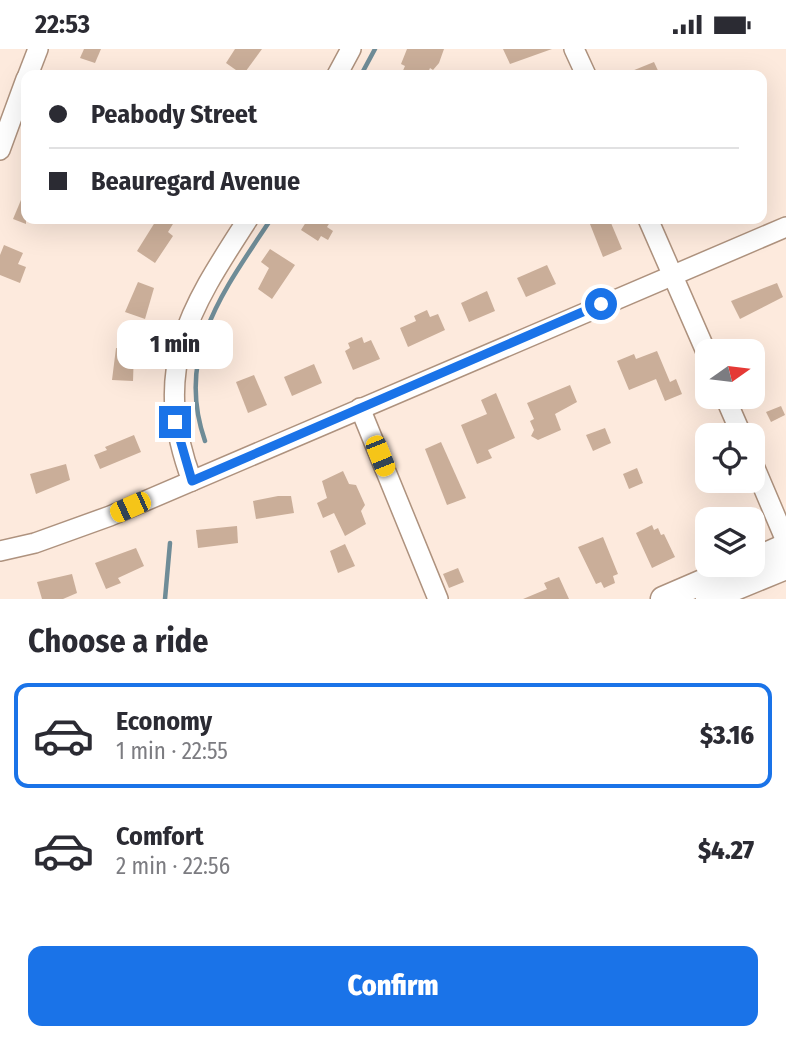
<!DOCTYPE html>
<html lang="en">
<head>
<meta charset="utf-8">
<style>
  :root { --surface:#fff; --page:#f2f2f3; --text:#2b2b33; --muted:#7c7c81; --line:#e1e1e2; --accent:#1a73e8 }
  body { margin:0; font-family:"Fira Sans Condensed",sans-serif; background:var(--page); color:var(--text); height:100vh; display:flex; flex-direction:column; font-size:26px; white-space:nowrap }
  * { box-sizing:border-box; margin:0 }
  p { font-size:23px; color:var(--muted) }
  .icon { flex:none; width:38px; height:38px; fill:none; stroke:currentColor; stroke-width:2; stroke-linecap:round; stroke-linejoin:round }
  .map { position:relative; height:550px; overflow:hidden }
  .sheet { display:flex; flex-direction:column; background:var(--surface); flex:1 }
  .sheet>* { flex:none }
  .hud { position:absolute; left:21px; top:21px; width:746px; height:154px; border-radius:14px; box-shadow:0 7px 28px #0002; display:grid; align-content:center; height:154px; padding:0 28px; background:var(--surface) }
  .needle { width:46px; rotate:76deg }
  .buttons { position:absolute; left:695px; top:290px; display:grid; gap:14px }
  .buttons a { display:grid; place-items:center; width:70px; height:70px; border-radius:14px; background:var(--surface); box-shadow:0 7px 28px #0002; font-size:35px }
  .end { position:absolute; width:32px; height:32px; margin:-16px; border:9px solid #1a73e8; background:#fff; box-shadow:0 0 0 4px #fff }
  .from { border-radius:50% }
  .bubble { position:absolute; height:49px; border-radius:14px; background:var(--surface); box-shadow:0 7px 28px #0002; font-size:23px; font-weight:800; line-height:49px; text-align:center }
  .car { position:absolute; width:21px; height:42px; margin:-21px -10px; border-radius:9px; box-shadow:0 0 5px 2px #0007; background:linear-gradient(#f5c518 24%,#345 0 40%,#f5c518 0 76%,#345 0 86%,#f5c518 0) }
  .hud b { display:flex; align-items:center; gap:24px; height:66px; font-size:26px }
  .hud b+b { border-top:2px solid var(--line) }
  .hud i { width:18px; height:18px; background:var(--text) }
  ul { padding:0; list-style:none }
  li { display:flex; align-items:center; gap:21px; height:105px; margin:0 14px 10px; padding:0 14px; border:4px solid transparent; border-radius:14px }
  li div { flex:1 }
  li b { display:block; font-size:26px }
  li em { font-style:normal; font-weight:800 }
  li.on { border-color:var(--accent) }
  li>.icon { width:63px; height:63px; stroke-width:1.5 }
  h2 { padding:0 28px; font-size:32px; line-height:84px }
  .action { display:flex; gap:14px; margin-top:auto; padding:14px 28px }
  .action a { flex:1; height:80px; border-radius:14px; background:var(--accent); color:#fff; font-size:28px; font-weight:800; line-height:80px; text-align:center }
  .status { display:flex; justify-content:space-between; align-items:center; height:49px; padding:0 35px; background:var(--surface); direction:ltr }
  .status svg { height:19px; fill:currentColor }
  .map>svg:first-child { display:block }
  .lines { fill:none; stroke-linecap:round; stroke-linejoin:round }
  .stream { stroke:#6f8c97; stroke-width:4.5 }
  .building { fill:#caae99 }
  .minor-casing { stroke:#ae927e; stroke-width:22 }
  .major-casing { stroke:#ae927e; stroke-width:27 }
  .minor { stroke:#fff; stroke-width:19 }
  .major { stroke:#fff; stroke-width:24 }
  .route { stroke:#1a73e8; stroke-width:9 }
</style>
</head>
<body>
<div class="status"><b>22:53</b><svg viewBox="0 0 49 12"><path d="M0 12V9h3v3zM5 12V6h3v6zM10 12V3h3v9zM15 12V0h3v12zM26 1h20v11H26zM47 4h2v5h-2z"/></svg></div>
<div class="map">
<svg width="786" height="550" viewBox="0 0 786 550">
  <rect width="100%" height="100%" fill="#fdeadd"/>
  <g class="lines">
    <g class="stream">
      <polyline points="361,26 375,0"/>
      <path d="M205,392C174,304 225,240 271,170"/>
      <polyline points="165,550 170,494"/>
    </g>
  </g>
  <g class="building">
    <polygon points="84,0 101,0 95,14 80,9"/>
    <polygon points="235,0 262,0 243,26 226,14"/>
    <polygon points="407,0 444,0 439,14 433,21 430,19 427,26 401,26 405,17 401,15"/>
    <polygon points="503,0 552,0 510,15"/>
    <polygon points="654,13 660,26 622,26"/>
    <polygon points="26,139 26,175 13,170"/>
    <polygon points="157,170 176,170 168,183 173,187 155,214 137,202"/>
    <polygon points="308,170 332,170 327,178 333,182 328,191 321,187 318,192 301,181"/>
    <polygon points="588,170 606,170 611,174 622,200 603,208"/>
    <polygon points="4,196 23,204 18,215 26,218 20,234 0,226 0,206"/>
    <polygon points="270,200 295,216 272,250 258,240 269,219 261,213"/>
    <polygon points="547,216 556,235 526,248 517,229"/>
    <polygon points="138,233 154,239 145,270 125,263"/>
    <polygon points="777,234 783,248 740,270 731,252"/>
    <polygon points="487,242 495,262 469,273 461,254"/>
    <polygon points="427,261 430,268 438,265 445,281 408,298 400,279 416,272 414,267"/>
    <polygon points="362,288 364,294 371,291 380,310 353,321 345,302 350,299 348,294"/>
    <polygon points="116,299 134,300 133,332 112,331"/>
    <polygon points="657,302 670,333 676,330 682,345 665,352 656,330 629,341 617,312 634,305 636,310"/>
    <polygon points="314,315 322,334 292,347 284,328"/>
    <polygon points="254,326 267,356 248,364 236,333"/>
    <polygon points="570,336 577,353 555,365 561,381 538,391 531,387 534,381 530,372 534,370 527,354"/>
    <polygon points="496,344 515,389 488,401 492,409 477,415 461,376 487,365 481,351"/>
    <polygon points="781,357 785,366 771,373 766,363"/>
    <polygon points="605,379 611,394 593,402 586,386"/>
    <polygon points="134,386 141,403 100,420 94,406 107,401 105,398"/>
    <polygon points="441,393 466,449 447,456 425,400"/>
    <polygon points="66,415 70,431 36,445 30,425"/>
    <polygon points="637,419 643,434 629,440 623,425"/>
    <polygon points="343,422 349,435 356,436 365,456 361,462 366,475 345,487 334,464 323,469 317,454 327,449 322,432"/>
    <polygon points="278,447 291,447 294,464 256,470 253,452"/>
    <polygon points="652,476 654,481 658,479 661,486 664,485 675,508 652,519 636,484"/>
    <polygon points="237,477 238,494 198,499 196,481"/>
    <polygon points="603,488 618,525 613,527 615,534 604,539 601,533 596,535 578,498"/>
    <polygon points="345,495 355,517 338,524 330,502"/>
    <polygon points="136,499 144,517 118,529 121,534 106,540 95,514"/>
    <polygon points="458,519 464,533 449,539 443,525"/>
    <polygon points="72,525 77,544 63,550 42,550 37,533"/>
    <polygon points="559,528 569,550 523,550 547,540 544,534"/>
  </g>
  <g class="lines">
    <g class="minor-casing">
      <g id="minor">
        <polyline points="574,0 586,26"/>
        <polyline points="28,26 38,0"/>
        <polyline points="337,26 351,0"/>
        <polyline points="0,101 26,30"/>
        <polyline points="648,170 707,305"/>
        <polyline points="725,348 742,387"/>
        <polyline points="360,359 438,550"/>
        <polyline points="752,412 786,492"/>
        <path d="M192,432C150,320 189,261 248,170"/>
        <polyline points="0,502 35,494 110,467 786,178"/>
      </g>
    </g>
    <g class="major-casing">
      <g id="major">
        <polyline points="752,512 786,497"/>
        <polyline points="663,550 742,516"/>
        <polyline points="708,550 786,518"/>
      </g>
    </g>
    <use href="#minor" class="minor"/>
    <use href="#major" class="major"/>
  </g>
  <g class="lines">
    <polyline class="route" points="175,373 192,432 601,255"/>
  </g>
</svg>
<div class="buttons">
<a><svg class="needle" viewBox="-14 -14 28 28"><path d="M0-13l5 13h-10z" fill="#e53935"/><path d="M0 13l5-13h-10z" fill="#7c7c81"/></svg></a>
<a><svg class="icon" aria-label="locate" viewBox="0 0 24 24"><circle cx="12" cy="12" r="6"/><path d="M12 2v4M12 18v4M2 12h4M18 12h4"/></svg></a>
<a><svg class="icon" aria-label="layers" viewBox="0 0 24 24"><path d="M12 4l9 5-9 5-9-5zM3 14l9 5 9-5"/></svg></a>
</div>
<i class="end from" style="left:601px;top:255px"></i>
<i class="end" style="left:175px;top:373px"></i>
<div class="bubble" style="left:117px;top:271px;width:116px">1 min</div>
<i class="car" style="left:380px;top:407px;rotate:158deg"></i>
<i class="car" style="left:130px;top:458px;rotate:246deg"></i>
<div class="hud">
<b><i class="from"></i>Peabody Street</b>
<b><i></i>Beauregard Avenue</b>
</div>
</div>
<section class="sheet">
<h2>Choose a ride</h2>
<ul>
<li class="on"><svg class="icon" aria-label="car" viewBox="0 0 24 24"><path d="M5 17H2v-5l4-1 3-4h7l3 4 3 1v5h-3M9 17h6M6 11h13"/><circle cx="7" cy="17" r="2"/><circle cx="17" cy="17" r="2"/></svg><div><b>Economy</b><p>1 min · 22:55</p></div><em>$3.16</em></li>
<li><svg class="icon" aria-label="car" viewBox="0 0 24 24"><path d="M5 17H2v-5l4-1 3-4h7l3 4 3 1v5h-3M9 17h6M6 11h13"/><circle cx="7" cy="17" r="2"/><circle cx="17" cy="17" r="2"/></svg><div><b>Comfort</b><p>2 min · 22:56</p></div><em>$4.27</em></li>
</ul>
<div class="action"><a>Confirm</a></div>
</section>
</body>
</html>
